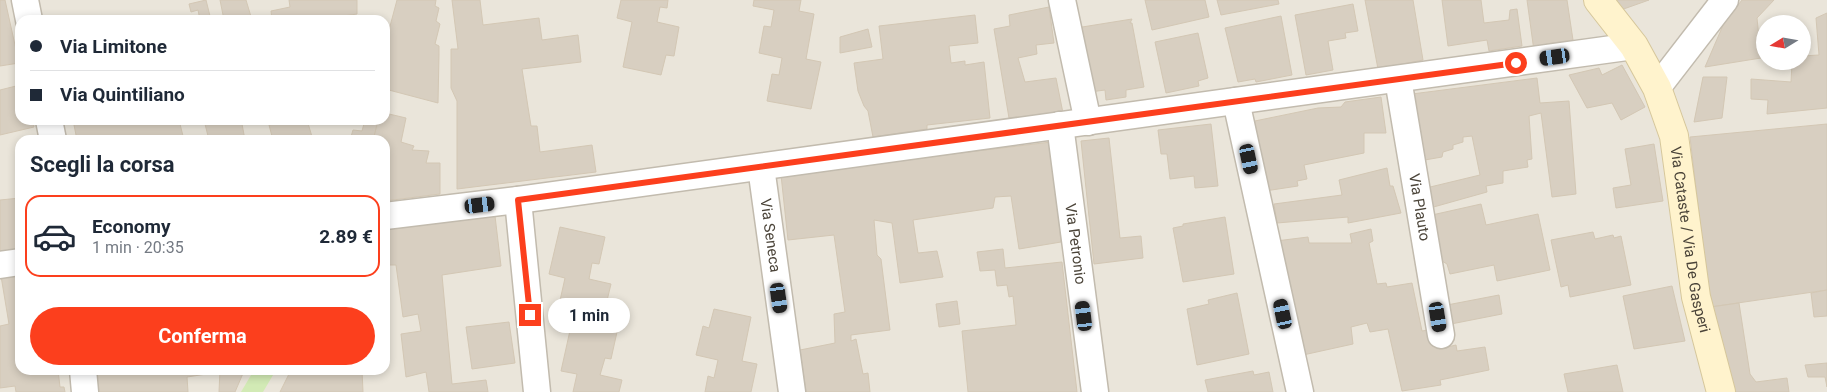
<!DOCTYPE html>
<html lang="it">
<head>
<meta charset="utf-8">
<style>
  :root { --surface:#fff; --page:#f2f2f3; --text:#1f2937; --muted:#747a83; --line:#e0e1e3; --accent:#fc3f1d }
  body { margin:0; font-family:Roboto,sans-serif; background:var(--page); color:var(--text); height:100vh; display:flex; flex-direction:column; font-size:19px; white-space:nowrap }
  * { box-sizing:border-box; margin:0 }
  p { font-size:16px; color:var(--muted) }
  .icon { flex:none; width:28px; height:28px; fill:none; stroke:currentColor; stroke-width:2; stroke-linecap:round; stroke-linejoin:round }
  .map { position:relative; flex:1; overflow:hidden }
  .drawer { position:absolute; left:15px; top:135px; width:375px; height:240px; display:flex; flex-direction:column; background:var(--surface); border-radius:15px; box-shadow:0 2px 8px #0003 }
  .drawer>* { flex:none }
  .hud { position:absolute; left:15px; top:15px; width:375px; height:110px; border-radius:15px; box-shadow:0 2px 8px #0003; display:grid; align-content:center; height:110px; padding:0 15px; background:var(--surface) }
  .needle { width:32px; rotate:259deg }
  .fabs { position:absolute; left:1756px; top:15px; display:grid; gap:10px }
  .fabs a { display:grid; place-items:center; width:55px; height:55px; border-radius:50%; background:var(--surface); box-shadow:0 2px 8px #0003; font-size:25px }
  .end { position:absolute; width:22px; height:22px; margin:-11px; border:6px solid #fc3f1d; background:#fff; box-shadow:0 0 0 2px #fff }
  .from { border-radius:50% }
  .bubble { position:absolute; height:35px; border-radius:18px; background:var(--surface); box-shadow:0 2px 8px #0003; font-size:16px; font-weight:700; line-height:35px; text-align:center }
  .car { position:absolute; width:15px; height:30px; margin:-15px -8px; border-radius:6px; box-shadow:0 0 4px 1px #0007; background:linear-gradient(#222 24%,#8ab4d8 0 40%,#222 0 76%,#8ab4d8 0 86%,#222 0) }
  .hud b { display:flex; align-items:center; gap:18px; height:48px; font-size:19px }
  .hud b+b { border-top:1px solid var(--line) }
  .hud i { width:12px; height:12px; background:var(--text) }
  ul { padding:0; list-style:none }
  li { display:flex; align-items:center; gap:15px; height:82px; margin:0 10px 8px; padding:0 5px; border:2px solid transparent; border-radius:15px }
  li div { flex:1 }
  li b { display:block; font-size:19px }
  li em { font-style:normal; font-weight:700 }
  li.selected { border-color:var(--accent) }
  li>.icon { width:45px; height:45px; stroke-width:1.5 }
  h2 { padding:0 15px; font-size:22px; line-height:60px }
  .action { display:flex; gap:10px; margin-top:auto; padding:10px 15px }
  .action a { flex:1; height:58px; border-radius:30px; background:var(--accent); color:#fff; font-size:20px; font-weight:700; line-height:58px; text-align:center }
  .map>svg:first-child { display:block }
  .residential { fill:#eae5da; fill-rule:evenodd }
  .green { fill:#d2eab5 }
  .building { fill:#d8cfc1; stroke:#d3c7b4 }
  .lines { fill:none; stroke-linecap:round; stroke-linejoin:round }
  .street-casing { stroke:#c2bbae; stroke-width:29 }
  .secondary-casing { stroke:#d6c79b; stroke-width:30 }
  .street { stroke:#fff; stroke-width:26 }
  .secondary { stroke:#fff3cd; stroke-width:28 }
  .route { stroke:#fc3f1d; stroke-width:6 }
  .labels { text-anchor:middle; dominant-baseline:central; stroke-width:4; stroke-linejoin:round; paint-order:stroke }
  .street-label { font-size:15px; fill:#4b4439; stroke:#fff }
</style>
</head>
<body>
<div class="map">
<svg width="1827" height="392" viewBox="0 0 1827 392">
  <rect width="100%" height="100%" fill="#f6f3ec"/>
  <g class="residential">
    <path d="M0,0H1587L1619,42L1666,136L1709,392H0ZM20,20H385V120H20ZM20,140H385V370H20Z"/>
    <path d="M1605,0H1827V392H1729L1681,139ZM1765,24H1802V61H1765Z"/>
  </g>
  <polygon class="green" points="254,370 276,370 263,392 241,392"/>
  <g class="building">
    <polygon points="0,0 5,0 19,63 0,66"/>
    <polygon points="206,0 211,20 200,20 198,10 191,12 189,4"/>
    <polygon points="220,0 246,0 252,20 224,20"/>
    <polygon points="289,0 357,0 357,14 344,16 344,20 272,20 271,11 290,7"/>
    <polygon points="397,0 436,0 435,6 439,8 436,21 440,24 435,44 439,46 439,54 438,103 385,89 385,45"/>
    <polygon points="452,0 480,0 483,25 539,18 542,40 578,35 581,62 522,69 531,126 537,126 540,152 592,145 596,172 457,189 457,101 451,88 451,49 458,49"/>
    <polygon points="621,0 668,0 667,8 660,7 657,22 679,27 674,56 666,55 661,75 623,67 632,22 617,18"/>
    <polygon points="754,0 801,0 799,11 814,14 806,59 821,62 811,109 767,101 772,74 779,75 782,58 759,53 764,26 771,27 774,10 753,6"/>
    <polygon points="1145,0 1205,0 1209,17 1152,30"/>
    <polygon points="1217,0 1278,0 1279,4 1221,15"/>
    <polygon points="1365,0 1413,0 1423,60 1378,69"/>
    <polygon points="1442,0 1481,0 1484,23 1509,20 1510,10 1517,9 1522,46 1489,51 1487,40 1448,46"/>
    <polygon points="1527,0 1567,0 1573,40 1546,44 1548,47 1534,51"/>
    <polygon points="1608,0 1649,0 1618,11"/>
    <polygon points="1742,0 1774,0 1757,18 1761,58 1705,67 1724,23"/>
    <polygon points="1353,4 1358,31 1345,33 1346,38 1328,41 1333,70 1306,75 1295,15"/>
    <polygon points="1049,7 1054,43 1036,45 1037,54 1018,58 1025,82 1056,78 1063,113 1009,118 994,29 1010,26 1009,15"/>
    <polygon points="1827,13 1827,108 1767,114 1768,100 1751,99 1751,79 1791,82 1792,63 1802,61 1802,56 1819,55 1816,18"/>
    <polygon points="975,15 978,43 949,46 951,63 965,61 965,65 984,62 990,118 927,125 927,129 873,137 868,111 864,106 858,91 854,63 883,59 879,26"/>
    <polygon points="1281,16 1292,75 1256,82 1255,79 1238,82 1225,28"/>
    <polygon points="1132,19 1130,23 1132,23 1144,87 1126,90 1126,97 1106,100 1105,90 1090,92 1076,28"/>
    <polygon points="868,29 872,47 840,53 840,37"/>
    <polygon points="1198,33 1208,78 1198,81 1199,86 1166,93 1155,42"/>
    <polygon points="1622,65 1645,107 1621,120 1612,103 1587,108 1569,75 1599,68 1602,75"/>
    <polygon points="1703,77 1727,77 1722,118 1694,122"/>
    <polygon points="1537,78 1540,103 1569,101 1576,194 1552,197 1541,113 1529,116 1532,159 1527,160 1528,167 1503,171 1503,183 1486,186 1487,192 1430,208 1426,188 1480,175 1472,136 1463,137 1463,142 1453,145 1453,149 1443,152 1442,157 1419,161 1404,95"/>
    <polygon points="20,85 20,120 33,120 34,127 0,135 0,90"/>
    <polygon points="1381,97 1386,133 1364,133 1364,153 1304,165 1307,179 1297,181 1298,186 1265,191 1250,122 1318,108 1341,107 1345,102"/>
    <polygon points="385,113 406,118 401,142 414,146 412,150 429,151 426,163 440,163 440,194 385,201 385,140 373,140 378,120 385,120"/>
    <polygon points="73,120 179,120 184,140 77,140"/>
    <polygon points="204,120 248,120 248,122 242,124 245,140 209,140"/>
    <polygon points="291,120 307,120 313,140 273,140 269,125"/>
    <polygon points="365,120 378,120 373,140 350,140 353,130 362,131"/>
    <polygon points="1211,124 1218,186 1195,188 1194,176 1170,179 1167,154 1161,154 1158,130"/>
    <polygon points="1827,124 1827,290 1710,307 1690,137"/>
    <polygon points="1109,138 1120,238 1141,236 1143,258 1094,264 1081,141"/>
    <polygon points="1051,142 1061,242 1019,249 1011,196 995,197 993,208 913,220 918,253 937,251 943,277 900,283 892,223 874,220 877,255 881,259 890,330 851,335 851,341 856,339 863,374 868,373 870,392 806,392 800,350 835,343 834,314 845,312 834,235 788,240 781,175"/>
    <polygon points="1654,144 1663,201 1616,208 1613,188 1631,185 1625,149"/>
    <polygon points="1387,168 1390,186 1393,186 1401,213 1348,223 1348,217 1277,223 1274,204 1342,195 1339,180"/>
    <polygon points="20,198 20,251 0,254 0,200"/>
    <polygon points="1481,204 1486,225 1538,214 1550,270 1497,281 1494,265 1450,274 1447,264 1442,261 1432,215"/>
    <polygon points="495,216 501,266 442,275 452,384 486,380 488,392 429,392 426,372 406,377 401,334 421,331 418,314 403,317 396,265 388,265 385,228"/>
    <polygon points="1225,217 1234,274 1183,282 1173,228 1183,226 1183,224"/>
    <polygon points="560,227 605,237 599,264 592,263 589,279 611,284 604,313 598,311 594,327 617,332 611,359 605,358 600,375 622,380 619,392 573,392 577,374 561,371 571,326 555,323 565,278 549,274"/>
    <polygon points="1371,229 1373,241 1369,243 1377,284 1386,283 1387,287 1412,283 1422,331 1434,329 1439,349 1456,345 1457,351 1485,347 1489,370 1440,380 1441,385 1402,391 1388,329 1370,332 1367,323 1351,327 1353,344 1303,355 1276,241 1308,237 1309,243 1352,243 1350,234"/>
    <polygon points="1593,232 1595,239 1613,235 1614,238 1621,236 1631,285 1570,297 1568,285 1561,287 1551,240"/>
    <polygon points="1003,249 1005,268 1062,262 1077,392 968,392 962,331 1016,325 1013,296 1009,297 1007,285 997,286 995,270 980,271 977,252"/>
    <polygon points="20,273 20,370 58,370 60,387 64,387 65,392 16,392 15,386 0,388 0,326 9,324 1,276"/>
    <polygon points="1672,286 1685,341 1634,349 1623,296"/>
    <polygon points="1827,290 1827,316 1814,317 1811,293"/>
    <polygon points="1237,293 1249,354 1197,365 1187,309 1209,304 1208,300"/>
    <polygon points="1499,295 1502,314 1451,324 1447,305"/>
    <polygon points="957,301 960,324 939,327 936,304"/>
    <polygon points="1739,303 1750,374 1756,382 1787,378 1789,392 1730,392 1711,307"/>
    <polygon points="714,309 751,317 742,361 757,364 751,392 705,392 708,376 714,378 718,360 696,355 703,326 709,328"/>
    <polygon points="509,322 515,363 472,369 466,327"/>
    <polygon points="1827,363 1827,387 1825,377 1808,377 1805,365"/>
    <polygon points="1617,365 1623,392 1568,392 1564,374"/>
    <polygon points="94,370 213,370 213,373 187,377 188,392 96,392"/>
    <polygon points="220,370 244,371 235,392 219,392"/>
    <polygon points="291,370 362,370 363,392 280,392"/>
    <polygon points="1253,371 1254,375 1269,372 1273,392 1208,392 1205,380"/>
  </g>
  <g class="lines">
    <g class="street-casing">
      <g id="street">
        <polyline points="25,0 29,20"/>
        <polyline points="1062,0 1088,122"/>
        <path id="s1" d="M1398,79L1441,335"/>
        <polyline points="1657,88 1725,0"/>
        <polyline points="1236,101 1300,392"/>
        <polyline points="49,120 53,140"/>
        <path id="s2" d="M1060,125L1095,392"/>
        <path id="s3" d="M761,167L792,392"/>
        <polyline points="518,200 537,392"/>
        <polyline points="385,216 518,200 1634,46"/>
        <polyline points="0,265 20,262"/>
        <polyline points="83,370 85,392"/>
      </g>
    </g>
    <g class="secondary-casing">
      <g id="secondary">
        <path id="s4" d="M1598,0L1634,46L1657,88L1674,136L1696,297L1721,392"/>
      </g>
    </g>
    <use href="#street" class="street"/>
    <use href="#secondary" class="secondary"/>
  </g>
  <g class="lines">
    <polyline class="route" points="530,315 518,200 1516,63"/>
  </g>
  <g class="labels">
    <g class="street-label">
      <text stroke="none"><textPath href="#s1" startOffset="130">Via Plauto</textPath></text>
      <text stroke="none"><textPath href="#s3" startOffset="69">Via Seneca</textPath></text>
      <text stroke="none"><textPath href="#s4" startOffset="262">Via Cataste / Via De Gasperi</textPath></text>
      <text stroke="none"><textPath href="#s2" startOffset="120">Via Petronio</textPath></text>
    </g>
  </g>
</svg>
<div class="fabs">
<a><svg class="needle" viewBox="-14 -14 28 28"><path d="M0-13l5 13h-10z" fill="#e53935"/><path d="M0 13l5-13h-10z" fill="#747a83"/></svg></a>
</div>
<i class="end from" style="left:1516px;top:63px"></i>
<i class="end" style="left:530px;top:315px"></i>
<div class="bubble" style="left:548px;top:298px;width:82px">1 min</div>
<i class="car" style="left:1555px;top:57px;rotate:262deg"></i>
<i class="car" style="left:1249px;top:159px;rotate:168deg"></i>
<i class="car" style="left:480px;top:205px;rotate:83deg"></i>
<i class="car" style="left:779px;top:298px;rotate:172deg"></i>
<i class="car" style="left:1283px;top:314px;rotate:348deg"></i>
<i class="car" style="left:1084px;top:316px;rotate:353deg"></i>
<i class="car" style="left:1438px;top:317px;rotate:171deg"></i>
<div class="hud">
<b><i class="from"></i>Via Limitone</b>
<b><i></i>Via Quintiliano</b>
</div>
<section class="drawer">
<h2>Scegli la corsa</h2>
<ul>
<li class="selected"><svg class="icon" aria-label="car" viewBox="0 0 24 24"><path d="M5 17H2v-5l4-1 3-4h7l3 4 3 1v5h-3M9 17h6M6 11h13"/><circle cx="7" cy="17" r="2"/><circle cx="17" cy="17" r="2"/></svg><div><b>Economy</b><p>1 min · 20:35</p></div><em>2.89 €</em></li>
</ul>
<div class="action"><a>Conferma</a></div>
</section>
</div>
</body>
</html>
